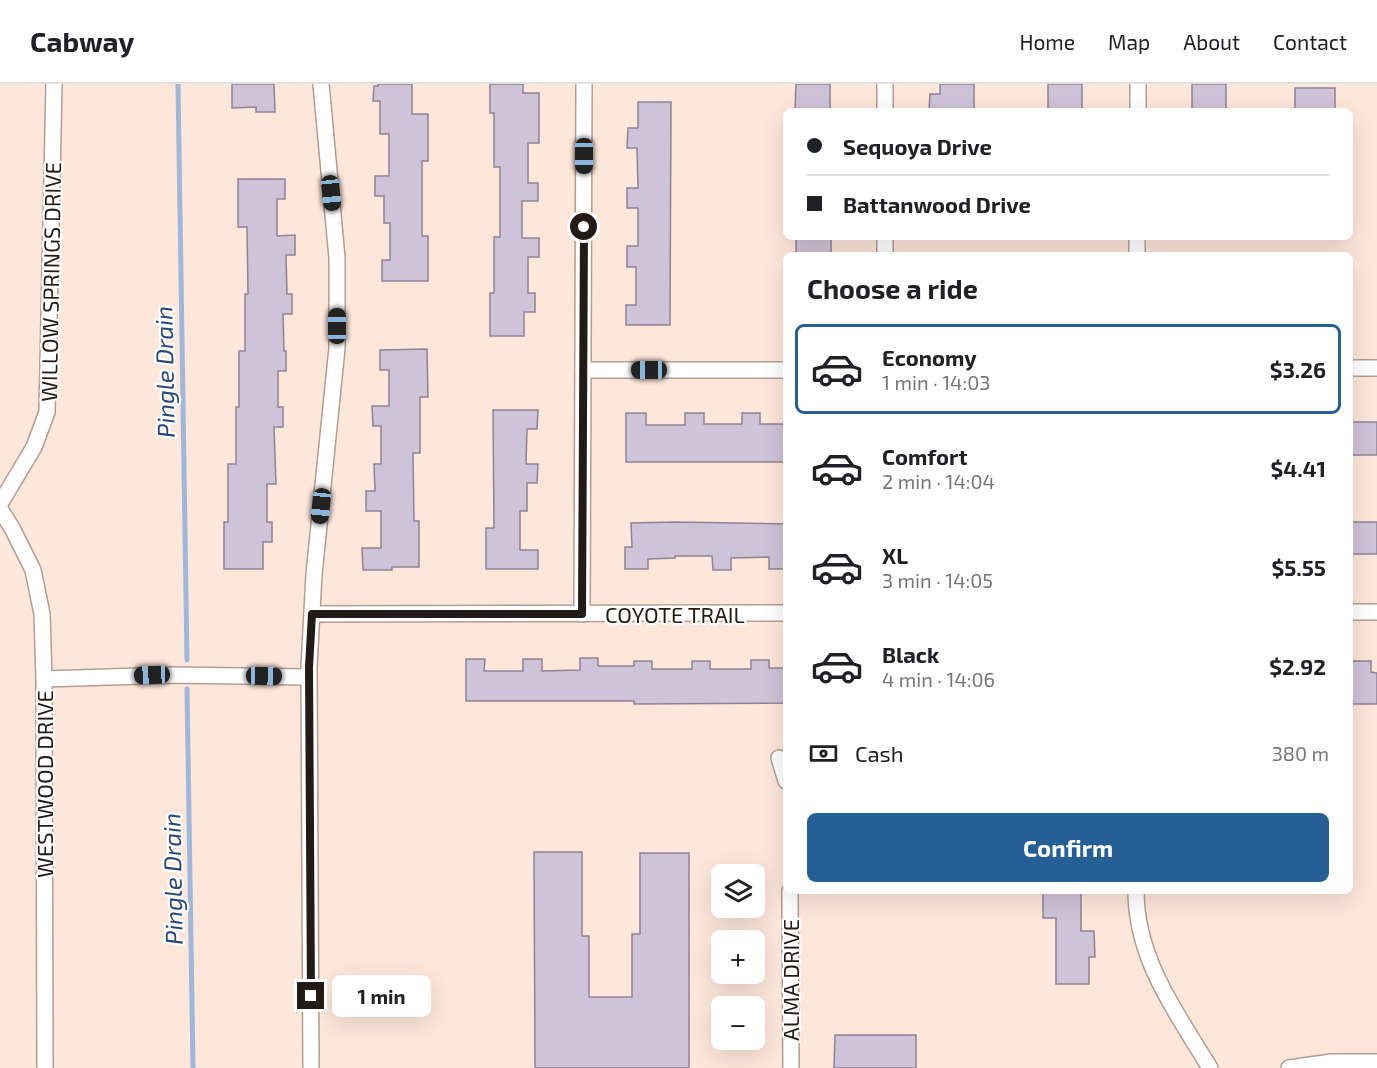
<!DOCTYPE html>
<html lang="en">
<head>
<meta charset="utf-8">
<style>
  :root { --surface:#fff; --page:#f6f6f6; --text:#202124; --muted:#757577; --line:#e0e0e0; --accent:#245f96 }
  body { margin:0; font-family:"Exo 2",sans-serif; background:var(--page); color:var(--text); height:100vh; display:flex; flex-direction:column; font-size:22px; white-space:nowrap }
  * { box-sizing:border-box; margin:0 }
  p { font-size:20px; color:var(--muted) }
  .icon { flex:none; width:33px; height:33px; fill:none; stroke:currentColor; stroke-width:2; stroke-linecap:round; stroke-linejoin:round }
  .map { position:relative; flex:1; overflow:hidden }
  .side { position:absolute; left:783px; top:168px; width:570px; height:642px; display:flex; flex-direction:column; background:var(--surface); border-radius:9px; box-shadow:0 6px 24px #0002 }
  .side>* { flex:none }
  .hud { position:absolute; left:783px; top:24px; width:570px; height:132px; border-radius:9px; box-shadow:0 6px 24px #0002; display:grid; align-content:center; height:132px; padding:0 24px; background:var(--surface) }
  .tools { position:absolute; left:711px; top:780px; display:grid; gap:12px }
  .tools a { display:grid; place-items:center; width:54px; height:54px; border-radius:9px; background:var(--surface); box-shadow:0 6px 24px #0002; font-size:30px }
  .end { position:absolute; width:27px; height:27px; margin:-14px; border:8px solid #231b17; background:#fff; box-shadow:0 0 0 3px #fff }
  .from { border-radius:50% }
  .bubble { position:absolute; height:42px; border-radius:9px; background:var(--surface); box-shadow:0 6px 24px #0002; font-size:20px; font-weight:700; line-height:42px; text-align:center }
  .car { position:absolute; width:18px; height:36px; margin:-18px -9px; border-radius:8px; box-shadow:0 0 4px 2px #0007; background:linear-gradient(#222 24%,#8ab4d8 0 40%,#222 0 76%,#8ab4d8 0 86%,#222 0) }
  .hud b { display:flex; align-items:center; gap:21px; height:57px; font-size:22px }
  .hud b+b { border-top:2px solid var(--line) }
  .hud i { width:15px; height:15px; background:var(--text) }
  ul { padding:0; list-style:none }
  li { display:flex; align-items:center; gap:18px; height:90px; margin:0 12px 9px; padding:0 12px; border:3px solid transparent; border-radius:9px }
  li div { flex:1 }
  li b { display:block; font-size:22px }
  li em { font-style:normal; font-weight:700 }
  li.current { border-color:var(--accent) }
  li>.icon { width:54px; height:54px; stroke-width:1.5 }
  h2 { padding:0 24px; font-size:27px; line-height:72px }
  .pay { display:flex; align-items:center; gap:15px; height:66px; padding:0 24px; font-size:22px }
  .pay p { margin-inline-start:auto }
  .button { display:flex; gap:12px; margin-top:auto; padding:12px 24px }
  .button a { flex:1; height:69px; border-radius:9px; background:var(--accent); color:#fff; font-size:24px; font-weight:700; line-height:69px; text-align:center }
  header { display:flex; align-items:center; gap:36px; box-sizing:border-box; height:84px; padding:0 30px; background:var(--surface); border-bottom:2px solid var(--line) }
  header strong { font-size:28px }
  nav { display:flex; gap:33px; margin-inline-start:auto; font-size:21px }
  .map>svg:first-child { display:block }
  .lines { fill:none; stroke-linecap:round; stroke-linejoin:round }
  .stream { stroke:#9fb7da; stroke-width:5 }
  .building { fill:#cfc3d7; stroke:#8e8396; stroke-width:1.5 }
  .minor-casing { stroke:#b39d92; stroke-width:18 }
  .minor { stroke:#fff; stroke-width:15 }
  .route { stroke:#231b17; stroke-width:8 }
  .labels { text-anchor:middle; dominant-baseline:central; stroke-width:4.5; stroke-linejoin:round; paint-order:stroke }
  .street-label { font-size:22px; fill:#231b17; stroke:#fff }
  .water-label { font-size:24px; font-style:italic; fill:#284876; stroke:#fff }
</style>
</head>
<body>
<header>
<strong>Cabway</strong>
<nav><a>Home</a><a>Map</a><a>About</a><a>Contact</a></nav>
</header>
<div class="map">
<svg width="1377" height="984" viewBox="0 0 1377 984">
  <rect width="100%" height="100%" fill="#fde6da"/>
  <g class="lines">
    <g class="stream">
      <polyline points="178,0 187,576"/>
      <polyline points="187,605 193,984"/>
    </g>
  </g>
  <g class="building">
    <polygon points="232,0 274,0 275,28 256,28 256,23 232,24"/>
    <polygon points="378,0 412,0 412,30 428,30 428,77 422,77 422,152 428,152 428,197 382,197 382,176 390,176 390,139 384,139 384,112 375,112 375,92 389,92 389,50 380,50 380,17 373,17 374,2 378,2"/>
    <polygon points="490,0 523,0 523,9 539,9 539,59 528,59 528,99 538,99 538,117 522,117 522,154 539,154 539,173 528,173 528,209 535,209 535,228 524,228 524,252 490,252 490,209 494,209 494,153 500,153 500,83 494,83 494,29 490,29"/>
    <polygon points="796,0 830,0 830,27 795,27"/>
    <polygon points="940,0 974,0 974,27 929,27 930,10 940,10"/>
    <rect x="1048" y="0" width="34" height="27"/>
    <rect x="1192" y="0" width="34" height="27"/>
    <rect x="1295" y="4" width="40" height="23"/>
    <polygon points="638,18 671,18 670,241 626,241 626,221 636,221 636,183 627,183 627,162 638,162 638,124 627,124 627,104 638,104 637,64 627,64 628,44 638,44"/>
    <polygon points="238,95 285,95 285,115 277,115 277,152 295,151 295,171 286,171 287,210 292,210 292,230 283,230 284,267 286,267 286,287 278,287 278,323 283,323 283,343 274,343 276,400 267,400 267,438 272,438 272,458 263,458 263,485 224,485 224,438 228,438 228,380 236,380 236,323 239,323 239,267 245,267 245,210 248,210 247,143 238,143"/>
    <rect x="796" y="153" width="35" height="18"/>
    <polygon points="427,265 428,313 420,313 420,369 413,369 414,437 419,437 419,483 392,483 392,486 363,486 362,464 381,464 381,427 366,427 366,407 375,407 374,380 381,380 381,342 373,342 372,322 389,322 389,286 380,286 380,266"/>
    <polygon points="493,326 538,326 537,345 527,345 526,380 538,380 537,399 527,399 527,427 520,427 520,466 538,466 538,485 486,485 486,444 494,444"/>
    <polygon points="626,329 646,329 646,341 685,341 685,329 704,329 704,340 742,340 742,329 760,329 760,340 786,340 786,378 626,378"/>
    <rect x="1350" y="338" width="27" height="33"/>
    <polygon points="675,438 786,440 786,485 769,485 769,473 731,474 731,486 713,486 712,472 675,472 675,474 648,475 648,485 625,485 625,463 632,463 631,439"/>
    <rect x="1350" y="438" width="27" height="32"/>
    <polygon points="580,574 598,574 598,582 634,582 634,577 652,577 652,585 692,585 692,577 710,577 710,585 751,585 751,576 769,576 769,584 786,584 786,619 634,620 634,617 466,617 466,575 485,575 484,587 523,587 523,575 542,575 542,587 580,586"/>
    <polygon points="1352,577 1371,577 1371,588 1377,589 1377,620 1352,620"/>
    <polygon points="534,768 582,768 582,852 589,852 589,913 632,913 632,850 640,850 640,769 689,769 689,984 535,984"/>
    <polygon points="1043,807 1081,807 1081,847 1094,847 1095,873 1089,873 1089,900 1056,900 1056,834 1043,834"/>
    <polygon points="835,951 916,951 916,984 834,984"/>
  </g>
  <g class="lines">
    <g class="minor-casing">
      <g id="minor">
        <polyline points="885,27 885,0"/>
        <polyline points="1138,27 1138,0"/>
        <polyline points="885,171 885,153"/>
        <polyline points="1137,171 1137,153"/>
        <polyline points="1350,284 1377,284"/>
        <polyline points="583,286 786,286"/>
        <polyline points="0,420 34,363 47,328 54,0"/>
        <polyline points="0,425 12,444 33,486 42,530 44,595 45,984"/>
        <polyline points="1350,528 1377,528"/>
        <polyline points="312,530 786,529"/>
        <polyline points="582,530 584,0"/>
        <polyline points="44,595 174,591 309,593"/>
        <polyline points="779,674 786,697"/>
        <polyline points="790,807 791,984"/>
        <path d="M1136,807C1136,875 1176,928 1210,984"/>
        <polyline points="311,984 309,583 314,490 337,264 337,174 321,0"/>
        <polyline points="1289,984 1332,978 1377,978"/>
      </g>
    </g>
    <use href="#minor" class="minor"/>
  </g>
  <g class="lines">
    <polyline class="route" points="311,912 309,583 312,530 582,530 584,143"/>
  </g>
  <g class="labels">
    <g class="street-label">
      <text transform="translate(50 198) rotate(-89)">WILLOW SPRINGS DRIVE</text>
      <text x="675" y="530">COYOTE TRAIL</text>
      <text transform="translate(44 700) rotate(-90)">WESTWOOD DRIVE</text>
      <text transform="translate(790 896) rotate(-90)">ALMA DRIVE</text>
    </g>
    <g class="water-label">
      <text transform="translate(164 288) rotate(-91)">Pingle Drain</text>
      <text transform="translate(172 795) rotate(-91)">Pingle Drain</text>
    </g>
  </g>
</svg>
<div class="tools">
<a><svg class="icon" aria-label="layers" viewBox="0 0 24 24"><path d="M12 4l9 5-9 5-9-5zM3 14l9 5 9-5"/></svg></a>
<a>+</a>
<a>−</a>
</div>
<i class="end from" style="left:584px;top:143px"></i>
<i class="end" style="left:311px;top:912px"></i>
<div class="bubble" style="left:332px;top:891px;width:99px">1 min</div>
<i class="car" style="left:584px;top:72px;rotate:180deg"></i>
<i class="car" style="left:331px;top:109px;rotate:174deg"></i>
<i class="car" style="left:337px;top:242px;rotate:0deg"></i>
<i class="car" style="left:649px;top:286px;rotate:270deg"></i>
<i class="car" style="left:321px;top:422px;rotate:186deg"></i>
<i class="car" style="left:152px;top:591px;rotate:268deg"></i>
<i class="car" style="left:264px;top:592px;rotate:91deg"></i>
<div class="hud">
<b><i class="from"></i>Sequoya Drive</b>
<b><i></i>Battanwood Drive</b>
</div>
<section class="side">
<h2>Choose a ride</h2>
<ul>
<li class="current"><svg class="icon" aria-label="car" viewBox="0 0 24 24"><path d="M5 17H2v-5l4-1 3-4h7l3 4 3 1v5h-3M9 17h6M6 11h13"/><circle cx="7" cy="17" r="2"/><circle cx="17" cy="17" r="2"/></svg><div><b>Economy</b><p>1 min · 14:03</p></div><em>$3.26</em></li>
<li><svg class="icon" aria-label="car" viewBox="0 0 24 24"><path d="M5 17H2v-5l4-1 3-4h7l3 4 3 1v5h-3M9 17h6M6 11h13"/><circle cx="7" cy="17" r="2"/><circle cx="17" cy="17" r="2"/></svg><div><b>Comfort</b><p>2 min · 14:04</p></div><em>$4.41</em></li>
<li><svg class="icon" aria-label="car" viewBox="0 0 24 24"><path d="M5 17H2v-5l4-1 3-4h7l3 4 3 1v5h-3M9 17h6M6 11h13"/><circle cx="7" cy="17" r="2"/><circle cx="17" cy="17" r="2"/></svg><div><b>XL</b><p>3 min · 14:05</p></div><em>$5.55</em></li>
<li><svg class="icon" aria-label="car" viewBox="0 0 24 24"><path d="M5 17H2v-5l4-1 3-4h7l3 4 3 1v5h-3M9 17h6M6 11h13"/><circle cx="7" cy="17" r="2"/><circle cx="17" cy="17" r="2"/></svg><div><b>Black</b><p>4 min · 14:06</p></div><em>$2.92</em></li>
</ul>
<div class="pay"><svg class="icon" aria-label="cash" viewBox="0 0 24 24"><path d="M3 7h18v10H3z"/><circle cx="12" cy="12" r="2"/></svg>Cash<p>380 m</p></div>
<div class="button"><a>Confirm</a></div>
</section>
</div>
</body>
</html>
